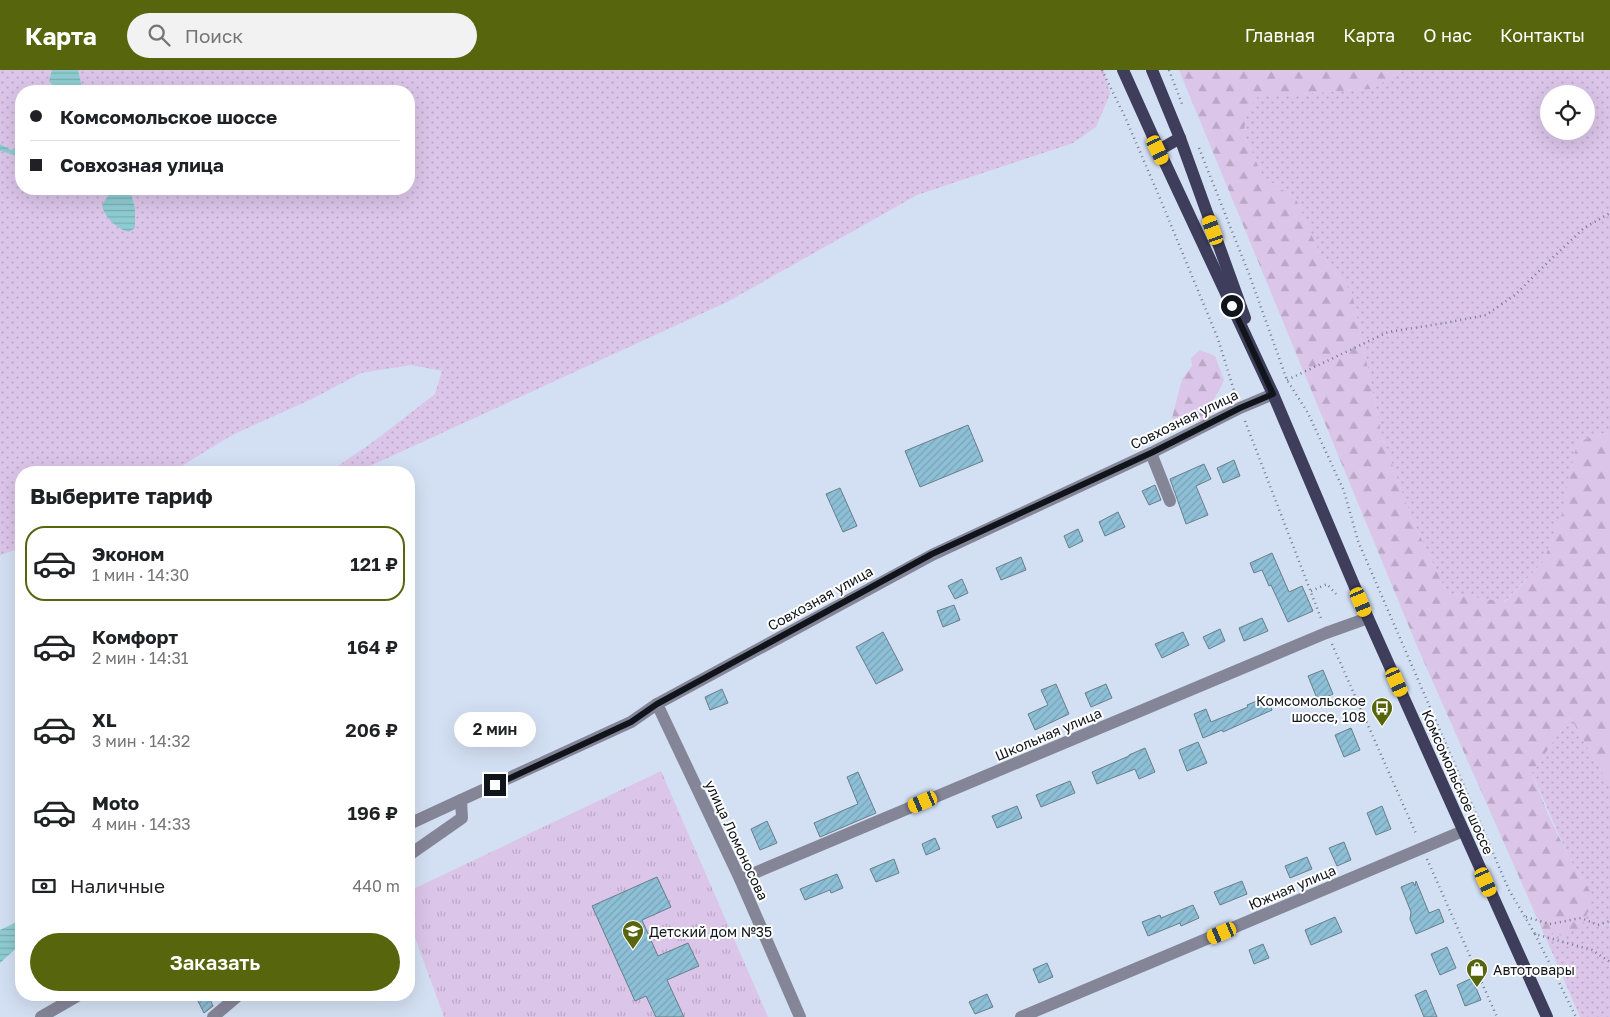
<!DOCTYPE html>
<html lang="ru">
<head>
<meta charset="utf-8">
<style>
  :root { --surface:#fff; --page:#f2f2f2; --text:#202124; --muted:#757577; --line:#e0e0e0; --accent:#57660d }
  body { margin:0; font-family:"Golos Text",sans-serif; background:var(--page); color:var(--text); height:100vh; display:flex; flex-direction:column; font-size:19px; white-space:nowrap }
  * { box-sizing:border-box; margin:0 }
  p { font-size:16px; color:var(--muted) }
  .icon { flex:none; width:28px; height:28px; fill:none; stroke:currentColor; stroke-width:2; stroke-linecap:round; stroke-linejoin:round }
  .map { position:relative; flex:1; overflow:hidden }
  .sheet { position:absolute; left:15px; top:396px; width:400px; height:535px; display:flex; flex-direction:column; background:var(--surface); border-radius:20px; box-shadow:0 5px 20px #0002 }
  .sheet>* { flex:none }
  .hud { position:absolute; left:15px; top:15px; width:400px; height:110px; border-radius:20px; box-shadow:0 5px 20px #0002; display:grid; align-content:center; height:110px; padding:0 15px; background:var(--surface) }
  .controls { position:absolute; left:1540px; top:15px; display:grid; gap:10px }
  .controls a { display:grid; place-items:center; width:55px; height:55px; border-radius:50%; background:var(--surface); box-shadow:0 5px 20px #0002; font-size:25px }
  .end { position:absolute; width:22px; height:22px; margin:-11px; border:6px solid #10151b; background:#fff; box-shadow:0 0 0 2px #fff }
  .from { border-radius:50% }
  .bubble { position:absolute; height:35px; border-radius:18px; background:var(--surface); box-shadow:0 5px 20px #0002; font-size:16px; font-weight:600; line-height:35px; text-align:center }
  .car { position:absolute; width:15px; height:30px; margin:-15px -8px; border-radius:6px; box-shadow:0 0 4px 1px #0007; background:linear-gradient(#f5c518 24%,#345 0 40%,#f5c518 0 76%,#345 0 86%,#f5c518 0) }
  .hud b { display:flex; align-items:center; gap:18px; height:48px; font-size:19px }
  .hud b+b { border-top:1px solid var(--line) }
  .hud i { width:12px; height:12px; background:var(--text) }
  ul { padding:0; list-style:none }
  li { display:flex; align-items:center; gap:15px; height:75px; margin:0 10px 8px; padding:0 5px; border:2px solid transparent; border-radius:20px }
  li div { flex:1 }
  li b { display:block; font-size:19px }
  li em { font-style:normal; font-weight:600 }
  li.on { border-color:var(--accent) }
  li>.icon { width:45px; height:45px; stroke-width:1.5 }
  h2 { padding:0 15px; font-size:22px; line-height:60px }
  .pay { display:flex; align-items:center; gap:12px; height:55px; padding:0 15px; font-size:19px }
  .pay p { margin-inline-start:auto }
  .cta { display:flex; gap:10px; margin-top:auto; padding:10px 15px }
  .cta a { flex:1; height:58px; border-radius:30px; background:var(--accent); color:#fff; font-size:20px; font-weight:600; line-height:58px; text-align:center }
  header { display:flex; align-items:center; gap:30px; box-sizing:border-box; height:70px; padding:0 25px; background:var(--accent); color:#fff }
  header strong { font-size:24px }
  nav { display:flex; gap:28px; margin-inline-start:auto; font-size:18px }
  .search { width:350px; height:45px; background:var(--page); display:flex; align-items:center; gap:12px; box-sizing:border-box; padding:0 18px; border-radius:28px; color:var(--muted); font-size:19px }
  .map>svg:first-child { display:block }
  .grass { fill:url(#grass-dots); fill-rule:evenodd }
  .forest { fill:url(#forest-firs) }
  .park { fill:url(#park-tufts) }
  .water { fill:url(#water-rules) }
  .building { fill:url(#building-hatch); stroke:#687e88 }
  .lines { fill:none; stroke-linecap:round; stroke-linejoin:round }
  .path { stroke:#737c89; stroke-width:2.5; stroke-dasharray:1 4; stroke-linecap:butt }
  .minor { stroke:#858598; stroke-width:12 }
  .major { stroke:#3e3d5c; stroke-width:12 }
  .route { stroke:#10151b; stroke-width:6 }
  .labels { text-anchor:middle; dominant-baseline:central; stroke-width:4; stroke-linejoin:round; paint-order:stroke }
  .street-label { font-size:14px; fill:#10151b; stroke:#fff }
  .poi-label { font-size:14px; fill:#10151b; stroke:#fff; text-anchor:start }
</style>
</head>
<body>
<header>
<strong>Карта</strong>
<div class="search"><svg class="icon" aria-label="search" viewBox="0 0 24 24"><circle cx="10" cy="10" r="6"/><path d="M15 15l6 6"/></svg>Поиск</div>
<nav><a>Главная</a><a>Карта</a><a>О нас</a><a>Контакты</a></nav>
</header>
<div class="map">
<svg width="1610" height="947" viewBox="0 0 1610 947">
  <defs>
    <pattern id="grass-dots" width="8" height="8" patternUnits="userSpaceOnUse" patternTransform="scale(1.25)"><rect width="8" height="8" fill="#dbc5e9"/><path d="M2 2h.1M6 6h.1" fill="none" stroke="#bba8c7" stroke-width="1.8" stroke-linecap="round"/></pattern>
    <pattern id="forest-firs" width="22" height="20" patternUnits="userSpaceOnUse" patternTransform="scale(1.25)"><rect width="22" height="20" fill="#dbc5e9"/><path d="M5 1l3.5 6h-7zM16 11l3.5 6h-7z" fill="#bba8c7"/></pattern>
    <pattern id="park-tufts" width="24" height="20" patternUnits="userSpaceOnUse" patternTransform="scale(1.25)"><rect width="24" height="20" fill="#dbc5e9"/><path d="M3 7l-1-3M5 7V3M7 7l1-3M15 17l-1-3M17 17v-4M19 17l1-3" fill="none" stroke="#bba8c7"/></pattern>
    <pattern id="water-rules" width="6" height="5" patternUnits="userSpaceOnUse" patternTransform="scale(1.25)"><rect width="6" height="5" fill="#8fccd1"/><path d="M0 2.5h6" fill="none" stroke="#7aaeb3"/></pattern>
    <pattern id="building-hatch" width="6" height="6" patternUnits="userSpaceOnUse" patternTransform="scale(1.25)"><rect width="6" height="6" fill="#8dbfd7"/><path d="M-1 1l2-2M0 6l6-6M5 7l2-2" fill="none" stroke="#79a3b8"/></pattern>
  </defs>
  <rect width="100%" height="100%" fill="#d3e0f3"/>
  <g class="grass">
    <polygon points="0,0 52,0 50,11 58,21 21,21 21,75 11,80 0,74"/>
    <polygon points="78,0 1104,0 1110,24 1096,57 1073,73 917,125 727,232 357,402 329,402 373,372 435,324 442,301 411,295 361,303 314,328 232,365 172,402 21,402 21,478 0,485 0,81 15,85 21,82 21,119 112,119 102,135 129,162 135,158 135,138 130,119 409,119 409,21 83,21"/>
    <path d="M1404,0H1610V364L1604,363L1577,372L1562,444L1543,492L1504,532L1447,523L1411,447L1382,366L1352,223L1320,184L1296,129L1263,107L1244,64L1246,43L1259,24H1297L1371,19ZM1549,24H1586V61H1549Z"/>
    <polygon points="1570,647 1610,716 1610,947 1580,947 1542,859 1562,866 1590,821 1569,788 1532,703"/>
  </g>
  <g class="forest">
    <polygon points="1179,0 1404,0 1371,19 1297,24 1259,25 1246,43 1244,64 1263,107 1296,129 1320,184 1352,223 1382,366 1411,447 1447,523 1505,532 1543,492 1562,444 1577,372 1604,363 1610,364 1610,716 1570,647 1532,703 1548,744 1569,788 1590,821 1591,836 1580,858 1562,866 1542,859 1417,576"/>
    <polygon points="1200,280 1215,286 1224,310 1219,321 1212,332 1213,340 1209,348 1201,351 1178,352 1172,348 1182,309 1192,296 1191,288"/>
  </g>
  <polygon class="park" points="661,701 768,947 444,947 409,851 409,821"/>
  <g class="water">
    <polygon points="52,0 78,0 83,21 58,21 49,11"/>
    <polygon points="0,74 11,80 21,75 21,82 15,85 0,81"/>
    <path d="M112,119H130L135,138V158L129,162C117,159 104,147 102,135Z"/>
    <polygon points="21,850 21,874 0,893 0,860"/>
  </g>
  <g class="building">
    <polygon points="968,355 983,391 920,417 905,381"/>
    <polygon points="1234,390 1240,406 1223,413 1217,398"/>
    <polygon points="1204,394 1211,409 1196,416 1208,445 1186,454 1170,409"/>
    <polygon points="1155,415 1161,430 1149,435 1142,421"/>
    <polygon points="840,418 857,456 843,462 826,424"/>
    <polygon points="1118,442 1125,457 1105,466 1099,452"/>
    <polygon points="1078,459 1083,471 1069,478 1064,466"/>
    <polygon points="1272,483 1289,522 1302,516 1313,541 1288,552 1271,515 1269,516 1262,500 1254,503 1250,493"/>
    <polygon points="1021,487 1026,500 1001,510 996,498"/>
    <polygon points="962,509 968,523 955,529 948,516"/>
    <polygon points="954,535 960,550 943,557 937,541"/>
    <polygon points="1262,548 1268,561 1244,571 1239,558"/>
    <polygon points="1220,559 1225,571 1209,579 1203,567"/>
    <polygon points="883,562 903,600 876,614 856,577"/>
    <polygon points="1183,562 1189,575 1162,588 1155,574"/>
    <polygon points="1323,600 1333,624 1320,630 1319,626 1318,631 1308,606"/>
    <polygon points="1056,614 1069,644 1035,660 1028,644 1048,635 1041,620"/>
    <polygon points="1106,614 1112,628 1091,637 1085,623"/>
    <polygon points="722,619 728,633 710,640 705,627"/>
    <polygon points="1267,627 1272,640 1223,662 1222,660 1203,668 1194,644 1206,639 1211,652 1248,637 1247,635"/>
    <polygon points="1351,658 1360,680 1344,687 1335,665"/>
    <polygon points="1198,672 1207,693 1187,701 1179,680"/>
    <polygon points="1145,678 1155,702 1139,709 1135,699 1097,714 1092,702 1129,686 1129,685"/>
    <polygon points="858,702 876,743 820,767 814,753 858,734 847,707"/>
    <polygon points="1070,711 1075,723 1041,737 1036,725"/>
    <polygon points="1017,736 1022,748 997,758 992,746"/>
    <polygon points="1382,736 1391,759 1376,765 1367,743"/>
    <polygon points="767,751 777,773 760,780 751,759"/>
    <polygon points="935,768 940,779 926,785 922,774"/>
    <polygon points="1344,772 1351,790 1337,796 1329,778"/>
    <polygon points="1307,787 1312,799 1290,808 1285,796"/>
    <polygon points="894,789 899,803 876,812 870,799"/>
    <polygon points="837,804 843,818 831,823 830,820 805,830 800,819"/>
    <polygon points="657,807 671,837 642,850 658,886 688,873 699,896 667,910 684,947 656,947 646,926 635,931 592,836"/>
    <polygon points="1242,811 1247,824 1220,835 1214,822"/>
    <polygon points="1416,811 1429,843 1439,839 1444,852 1416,864 1410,849 1411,842 1401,817 1413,812 1415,816"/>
    <polygon points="1193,835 1199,848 1181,856 1180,853 1148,866 1142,852 1160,845 1161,848"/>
    <polygon points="1335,847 1342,862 1311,875 1305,860"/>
    <polygon points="1263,874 1269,888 1254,894 1249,880"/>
    <polygon points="1447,877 1456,898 1440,905 1431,884"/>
    <polygon points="1047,893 1053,907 1039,913 1033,899"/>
    <polygon points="1472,908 1481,930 1465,936 1457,915"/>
    <polygon points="1426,920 1437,947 1424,947 1415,925"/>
    <polygon points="987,924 993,937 975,944 969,932"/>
    <polygon points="195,925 208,925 213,936 204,943"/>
  </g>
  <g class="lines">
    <g class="path">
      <polyline points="1102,0 1125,47 1159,126 1218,269 1236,327"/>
      <polyline points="1169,0 1182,34"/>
      <polyline points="1199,78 1249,204 1287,310 1308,343 1344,421 1358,471 1509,820 1535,864 1592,880 1610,892"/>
      <polyline points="1287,310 1388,262 1445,253 1486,245 1515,225 1544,196 1584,158 1610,143"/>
      <polyline points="1245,351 1322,551"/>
      <polyline points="1311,521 1327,514 1336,524"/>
      <polyline points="1332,574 1417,766"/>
      <polyline points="1427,789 1497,947"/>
      <polyline points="1526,847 1550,854 1581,848 1598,855 1610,851"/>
      <polyline points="1535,864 1576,947"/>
    </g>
    <g class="minor">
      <polyline points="1151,383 1170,431"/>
      <polyline points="657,634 740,809 800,947"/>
      <polyline points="409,754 461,730"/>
      <polyline points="409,785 462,748 461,730 631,652 657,634 932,485 1151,383 1240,338 1273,324"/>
      <polyline points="740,809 1326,563 1368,548"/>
      <polyline points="41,947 79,925"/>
      <polyline points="213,947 239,925"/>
      <polyline points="1021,947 1463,761"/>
    </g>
    <g class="major">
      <polyline points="1123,0 1159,80 1273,324 1368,548 1547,947"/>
      <polyline points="1152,0 1180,68 1245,248"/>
      <polyline points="1159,80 1180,68"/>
    </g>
  </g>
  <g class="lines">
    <polyline class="route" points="495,715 631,652 657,634 932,484 1151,383 1240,338 1273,324 1232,236"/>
  </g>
  <defs>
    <g id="bus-pin" transform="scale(1.125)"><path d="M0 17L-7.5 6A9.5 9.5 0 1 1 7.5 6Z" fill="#57660d" stroke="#fff"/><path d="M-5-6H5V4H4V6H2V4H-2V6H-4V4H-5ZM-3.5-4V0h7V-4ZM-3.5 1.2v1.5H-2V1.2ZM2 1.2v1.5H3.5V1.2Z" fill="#fff"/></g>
    <g id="school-pin" transform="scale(1.125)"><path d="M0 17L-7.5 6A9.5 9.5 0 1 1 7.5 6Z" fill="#57660d" stroke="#fff"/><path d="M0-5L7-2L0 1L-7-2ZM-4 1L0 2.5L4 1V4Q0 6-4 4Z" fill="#fff"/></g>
    <g id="shop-pin" transform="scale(1.125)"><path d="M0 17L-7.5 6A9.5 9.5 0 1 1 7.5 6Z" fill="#57660d" stroke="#fff"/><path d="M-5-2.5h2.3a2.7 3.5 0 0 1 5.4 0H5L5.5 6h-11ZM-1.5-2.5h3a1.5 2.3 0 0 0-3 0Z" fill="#fff"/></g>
  </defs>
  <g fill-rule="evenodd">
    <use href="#bus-pin" x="1382" y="638"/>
    <use href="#school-pin" x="633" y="861"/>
    <use href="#shop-pin" x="1477" y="899"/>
  </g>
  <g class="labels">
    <g class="street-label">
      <text transform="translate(1184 349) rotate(-26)">Совхозная улица</text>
      <text transform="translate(820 528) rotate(-29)">Совхозная улица</text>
      <text transform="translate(1048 664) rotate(-23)">Школьная улица</text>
      <text transform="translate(1458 712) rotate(66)">Комсомольское шоссе</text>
      <text transform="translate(737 770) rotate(65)">улица Ломоносова</text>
      <text transform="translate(1292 817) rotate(-23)">Южная улица</text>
    </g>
    <g class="poi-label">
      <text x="1366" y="630" text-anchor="end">Комсомольское<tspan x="1366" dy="16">шоссе, 108</tspan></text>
      <text x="649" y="861">Детский дом №35</text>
      <text x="1493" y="899">Автотовары</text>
    </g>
  </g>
</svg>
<div class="controls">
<a><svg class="icon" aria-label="locate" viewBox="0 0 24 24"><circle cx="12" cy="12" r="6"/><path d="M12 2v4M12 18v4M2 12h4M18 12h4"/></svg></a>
</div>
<i class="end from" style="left:1232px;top:236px"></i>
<i class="end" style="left:495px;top:715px"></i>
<div class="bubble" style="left:454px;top:642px;width:82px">2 мин</div>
<i class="car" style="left:1158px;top:80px;rotate:155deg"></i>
<i class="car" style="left:1213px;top:160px;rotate:340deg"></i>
<i class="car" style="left:1361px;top:532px;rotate:157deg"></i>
<i class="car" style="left:1397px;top:612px;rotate:156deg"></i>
<i class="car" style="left:923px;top:732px;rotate:247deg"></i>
<i class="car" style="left:1486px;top:812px;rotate:156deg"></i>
<i class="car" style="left:1222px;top:863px;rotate:247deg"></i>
<div class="hud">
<b><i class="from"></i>Комсомольское шоссе</b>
<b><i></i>Совхозная улица</b>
</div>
<section class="sheet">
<h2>Выберите тариф</h2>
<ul>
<li class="on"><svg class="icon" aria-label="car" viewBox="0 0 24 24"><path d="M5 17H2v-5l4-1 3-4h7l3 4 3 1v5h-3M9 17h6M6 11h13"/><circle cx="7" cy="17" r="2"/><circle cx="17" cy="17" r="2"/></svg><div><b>Эконом</b><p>1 мин · 14:30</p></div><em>121 ₽</em></li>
<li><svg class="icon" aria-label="car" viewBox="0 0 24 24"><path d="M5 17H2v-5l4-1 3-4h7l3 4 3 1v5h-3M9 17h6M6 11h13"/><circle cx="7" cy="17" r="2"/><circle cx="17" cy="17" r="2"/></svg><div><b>Комфорт</b><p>2 мин · 14:31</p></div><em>164 ₽</em></li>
<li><svg class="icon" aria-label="car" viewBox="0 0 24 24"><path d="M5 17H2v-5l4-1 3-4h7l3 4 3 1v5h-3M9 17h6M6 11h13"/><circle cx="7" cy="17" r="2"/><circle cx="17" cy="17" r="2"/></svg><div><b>XL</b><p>3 мин · 14:32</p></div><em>206 ₽</em></li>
<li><svg class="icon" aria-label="car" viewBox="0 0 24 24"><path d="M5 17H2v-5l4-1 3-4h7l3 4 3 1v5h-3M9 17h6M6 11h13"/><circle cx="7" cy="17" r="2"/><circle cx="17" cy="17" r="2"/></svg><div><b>Moto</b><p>4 мин · 14:33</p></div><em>196 ₽</em></li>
</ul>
<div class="pay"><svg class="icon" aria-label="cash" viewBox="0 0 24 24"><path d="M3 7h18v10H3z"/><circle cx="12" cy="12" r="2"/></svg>Наличные<p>440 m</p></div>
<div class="cta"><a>Заказать</a></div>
</section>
</div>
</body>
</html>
